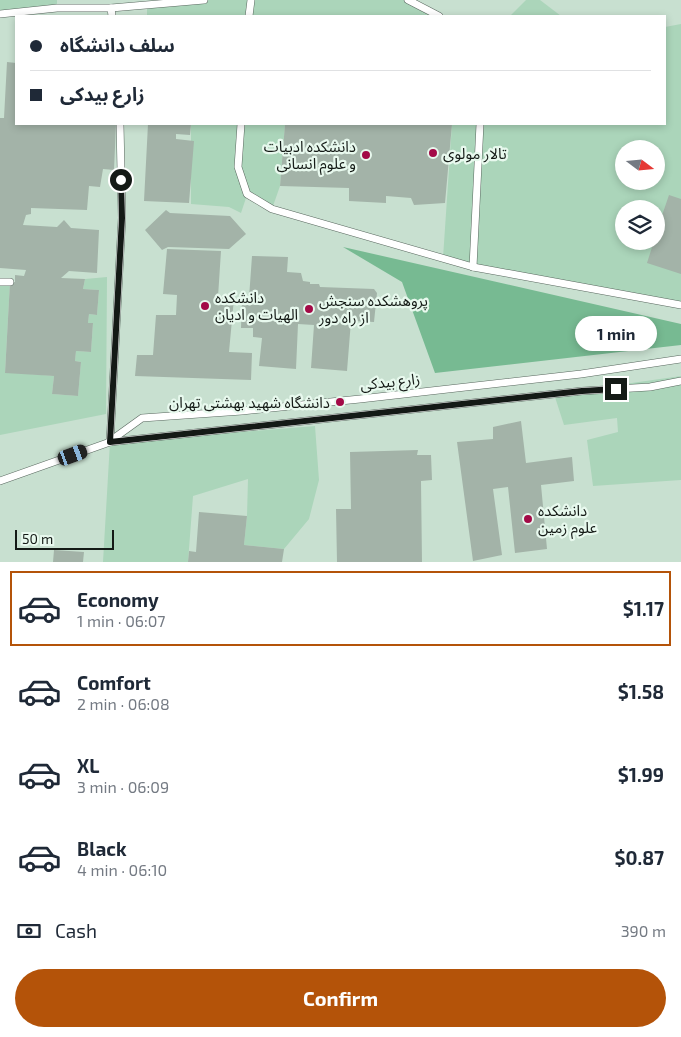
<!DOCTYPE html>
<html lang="en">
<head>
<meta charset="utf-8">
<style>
  :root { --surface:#fff; --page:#f2f2f3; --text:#1f2937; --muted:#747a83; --line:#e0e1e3; --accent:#b45309 }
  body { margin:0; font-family:"Exo 2","Noto Sans Arabic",sans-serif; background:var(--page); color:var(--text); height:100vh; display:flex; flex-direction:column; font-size:19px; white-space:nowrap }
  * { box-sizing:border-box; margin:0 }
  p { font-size:16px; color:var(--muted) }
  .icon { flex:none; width:28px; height:28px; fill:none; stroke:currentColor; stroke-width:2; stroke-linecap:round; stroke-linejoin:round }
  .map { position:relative; height:562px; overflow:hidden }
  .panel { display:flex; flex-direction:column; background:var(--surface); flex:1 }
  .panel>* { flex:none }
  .guide { position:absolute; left:15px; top:15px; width:651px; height:110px; border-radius:0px; box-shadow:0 2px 8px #0003; display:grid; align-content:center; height:110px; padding:0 15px; background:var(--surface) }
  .needle { width:32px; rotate:106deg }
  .controls { position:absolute; left:615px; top:140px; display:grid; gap:10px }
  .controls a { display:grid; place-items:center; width:50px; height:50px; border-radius:50%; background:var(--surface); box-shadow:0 2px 8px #0003; font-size:25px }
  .scale { position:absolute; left:15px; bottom:12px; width:99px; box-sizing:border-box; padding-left:5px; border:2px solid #141a16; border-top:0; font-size:14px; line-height:18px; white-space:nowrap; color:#141a16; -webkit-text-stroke:4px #e8f9ee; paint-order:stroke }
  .end { position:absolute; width:22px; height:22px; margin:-11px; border:6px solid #141a16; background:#fff; box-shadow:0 0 0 2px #fff }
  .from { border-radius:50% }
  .bubble { position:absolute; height:35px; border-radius:18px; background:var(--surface); box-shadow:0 2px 8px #0003; font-size:16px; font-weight:700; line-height:35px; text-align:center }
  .car { position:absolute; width:15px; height:30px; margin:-15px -8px; border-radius:6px; box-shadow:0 0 4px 1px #0007; background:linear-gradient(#222 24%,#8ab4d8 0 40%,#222 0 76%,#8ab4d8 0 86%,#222 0) }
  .guide b { display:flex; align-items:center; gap:18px; height:48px; font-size:19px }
  .guide b+b { border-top:1px solid var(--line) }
  .guide i { width:12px; height:12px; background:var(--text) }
  ul { padding:9px 0 0; list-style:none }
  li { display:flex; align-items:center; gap:15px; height:75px; margin:0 10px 8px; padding:0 5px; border:2px solid transparent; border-radius:0px }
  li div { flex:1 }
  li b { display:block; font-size:19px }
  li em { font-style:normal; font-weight:700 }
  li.selected { border-color:var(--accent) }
  li>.icon { width:45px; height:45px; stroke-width:1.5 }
  .pay { display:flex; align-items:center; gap:12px; height:55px; padding:0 15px; font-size:19px }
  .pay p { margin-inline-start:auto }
  .action { display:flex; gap:10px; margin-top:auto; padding:10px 15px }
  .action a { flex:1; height:58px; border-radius:30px; background:var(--accent); color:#fff; font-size:20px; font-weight:700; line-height:58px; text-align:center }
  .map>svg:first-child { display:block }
  .built { fill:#c8e0d0; fill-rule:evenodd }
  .green { fill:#abd5ba; fill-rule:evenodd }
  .forest { fill:#77ba92 }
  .building { fill:#a3b3a8 }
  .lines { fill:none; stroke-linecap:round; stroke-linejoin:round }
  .lane-casing { stroke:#58675e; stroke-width:8 }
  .lane { stroke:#fff; stroke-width:7 }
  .route { stroke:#141a16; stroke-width:6 }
  .poi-dot { fill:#a30a47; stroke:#e8f9ee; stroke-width:2 }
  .labels { text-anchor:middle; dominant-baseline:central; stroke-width:4.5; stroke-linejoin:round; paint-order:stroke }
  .poi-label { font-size:15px; fill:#141a16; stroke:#e8f9ee; text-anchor:start }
  .street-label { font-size:15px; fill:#141a16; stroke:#e8f9ee }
</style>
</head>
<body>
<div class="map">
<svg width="681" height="562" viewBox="0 0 681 562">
  <rect width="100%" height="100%" fill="#dbece0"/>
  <path class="built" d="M0,0H681V562H0ZM16,16H665V124H16ZM624,149H656V181H624ZM624,209H656V241H624Z"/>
  <g class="green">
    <polygon points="0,0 57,0 57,8 0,14"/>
    <polygon points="204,0 408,0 439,16 147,16 147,5"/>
    <polygon points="526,0 540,0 561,16 510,16"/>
    <path d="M681,24V305L443,258L452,124H665V27ZM624,149H656V181H624ZM624,209H656V241H624Z"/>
    <polygon points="191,124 285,124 280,186 272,209 247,195 241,213 229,207 191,204"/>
    <polygon points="107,277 106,414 0,435 0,282 10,282 5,372 54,376 52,394 78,396 81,362 75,361 76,351 91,352 93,324 88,323 89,314 97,315 99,290 83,289 85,279"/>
    <polygon points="681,376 681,480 593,486 587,440 618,432 617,418 564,425 554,394"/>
    <polygon points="315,426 319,480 309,519 284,549 244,545 247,516 248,479 193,496 188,562 103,562 110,442 141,440"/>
  </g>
  <polygon class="forest" points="343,247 681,324 681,345 435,373 402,282"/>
  <g class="building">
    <polygon points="7,62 16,63 16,124 116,124 114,170 103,169 100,187 89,186 87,210 31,208 31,214 26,215 23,225 57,227 64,220 71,228 99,230 97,273 69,271 61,278 85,279 83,289 99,290 97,315 89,314 88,323 93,323 91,352 76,351 75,361 81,362 78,396 52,394 54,376 5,373 10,282 15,282 15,275 24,276 26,270 0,268 0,118 4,118"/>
    <polygon points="148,124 191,124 190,135 176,134 176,139 194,141 189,203 144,201"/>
    <polygon points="285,124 452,124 445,203 414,205 411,198 386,196 386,203 349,201 349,188 280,186"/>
    <polygon points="669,195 681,199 681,274 647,263 654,241 656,241 656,233"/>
    <polygon points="166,210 170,213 230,216 246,234 229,249 168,247 162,250 145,230"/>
    <polygon points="167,249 221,251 218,297 234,298 229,352 252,353 251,380 135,376 137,355 153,355 156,315 176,315 177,295 163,294"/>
    <polygon points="252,256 288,257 287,272 301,273 303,281 310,282 310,284 319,284 320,287 374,289 377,293 374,322 351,321 347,371 311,368 314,325 298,324 296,369 259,366 262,338 253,337 253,328 241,328 242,298 249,298"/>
    <polygon points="521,421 526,463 572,457 574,481 541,485 547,549 515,553 508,487 493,489 502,555 473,561 457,442 493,439 493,427"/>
    <polygon points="418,450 417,455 431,455 432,480 421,481 422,562 337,562 336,509 351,509 350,452"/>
    <polygon points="199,512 247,516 244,545 284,549 282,562 188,562 189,551 196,552"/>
    <polygon points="54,550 84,552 83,562 53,562"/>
  </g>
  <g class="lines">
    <g class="lane-casing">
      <g id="lane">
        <polyline points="408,0 439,16"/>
        <polyline points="111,8 112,16"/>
        <polyline points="0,14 57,8 111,8 204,0"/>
        <polyline points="249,16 251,0"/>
        <polyline points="241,124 238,167 247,194 272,209 473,267 681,305"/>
        <polyline points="473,267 480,124"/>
        <polyline points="0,282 10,282"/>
        <polyline points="110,441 142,418 242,411 360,399 581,374 681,359"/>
        <polyline points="110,442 122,218 120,124"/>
        <polyline points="0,481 110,442 582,391 650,387 681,381"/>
      </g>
    </g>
    <use href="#lane" class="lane"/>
  </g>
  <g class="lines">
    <polyline class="route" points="121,180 122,218 110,442 582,391 616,389"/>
  </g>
  <g class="poi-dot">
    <circle cx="433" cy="153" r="5"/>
    <circle cx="366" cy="155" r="5"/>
    <circle cx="205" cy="306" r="5"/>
    <circle cx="309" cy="309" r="5"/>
    <circle cx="340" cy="402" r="5"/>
    <circle cx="528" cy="519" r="5"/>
  </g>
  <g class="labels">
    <g class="poi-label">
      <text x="356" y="146" text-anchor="end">دانشکده ادبیات<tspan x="356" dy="17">و علوم انسانی</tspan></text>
      <text x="443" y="153">تالار مولوی</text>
      <text x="215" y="297">دانشکده<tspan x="215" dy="17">الهیات و ادیان</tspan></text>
      <text x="319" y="300">پروهشکده سنجش<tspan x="319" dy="17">از راه دور</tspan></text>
      <text x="330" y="402" text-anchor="end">دانشگاه شهید بهشتی تهران</text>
      <text x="538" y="510">دانشکده<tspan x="538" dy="17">علوم زمین</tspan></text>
    </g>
    <g class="street-label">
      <text transform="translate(390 381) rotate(-6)">زارع بیدکی</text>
    </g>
  </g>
</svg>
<div class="controls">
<a><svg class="needle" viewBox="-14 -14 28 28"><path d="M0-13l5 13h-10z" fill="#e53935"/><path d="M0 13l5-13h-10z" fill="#747a83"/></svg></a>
<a><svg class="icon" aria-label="layers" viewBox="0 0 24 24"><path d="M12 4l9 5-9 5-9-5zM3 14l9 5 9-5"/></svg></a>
</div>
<div class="scale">50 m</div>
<i class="end from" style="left:121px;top:180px"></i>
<i class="end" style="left:616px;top:389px"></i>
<div class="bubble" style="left:575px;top:316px;width:82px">1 min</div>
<i class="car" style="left:73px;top:455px;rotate:70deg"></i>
<div class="guide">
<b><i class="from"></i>سلف دانشگاه</b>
<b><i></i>زارع بیدکی</b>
</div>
</div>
<section class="panel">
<ul>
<li class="selected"><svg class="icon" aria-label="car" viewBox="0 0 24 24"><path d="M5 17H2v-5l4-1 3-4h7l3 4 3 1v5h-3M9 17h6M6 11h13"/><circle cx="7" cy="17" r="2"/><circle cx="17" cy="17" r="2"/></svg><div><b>Economy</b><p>1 min · 06:07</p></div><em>$1.17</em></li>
<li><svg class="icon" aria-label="car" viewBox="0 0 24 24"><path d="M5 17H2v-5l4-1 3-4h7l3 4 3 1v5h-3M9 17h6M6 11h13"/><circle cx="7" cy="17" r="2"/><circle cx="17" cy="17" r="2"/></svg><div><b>Comfort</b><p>2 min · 06:08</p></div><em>$1.58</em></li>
<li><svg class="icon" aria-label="car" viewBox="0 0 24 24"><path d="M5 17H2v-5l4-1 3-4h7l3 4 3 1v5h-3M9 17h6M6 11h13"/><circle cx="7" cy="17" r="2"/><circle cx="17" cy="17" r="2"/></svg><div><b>XL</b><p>3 min · 06:09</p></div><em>$1.99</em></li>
<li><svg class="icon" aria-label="car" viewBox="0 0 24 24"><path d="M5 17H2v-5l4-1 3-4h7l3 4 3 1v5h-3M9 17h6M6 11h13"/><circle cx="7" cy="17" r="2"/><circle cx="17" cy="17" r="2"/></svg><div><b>Black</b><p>4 min · 06:10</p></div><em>$0.87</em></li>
</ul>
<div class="pay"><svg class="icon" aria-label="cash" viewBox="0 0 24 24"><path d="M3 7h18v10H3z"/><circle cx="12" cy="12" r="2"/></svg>Cash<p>390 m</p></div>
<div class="action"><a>Confirm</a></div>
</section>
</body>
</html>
